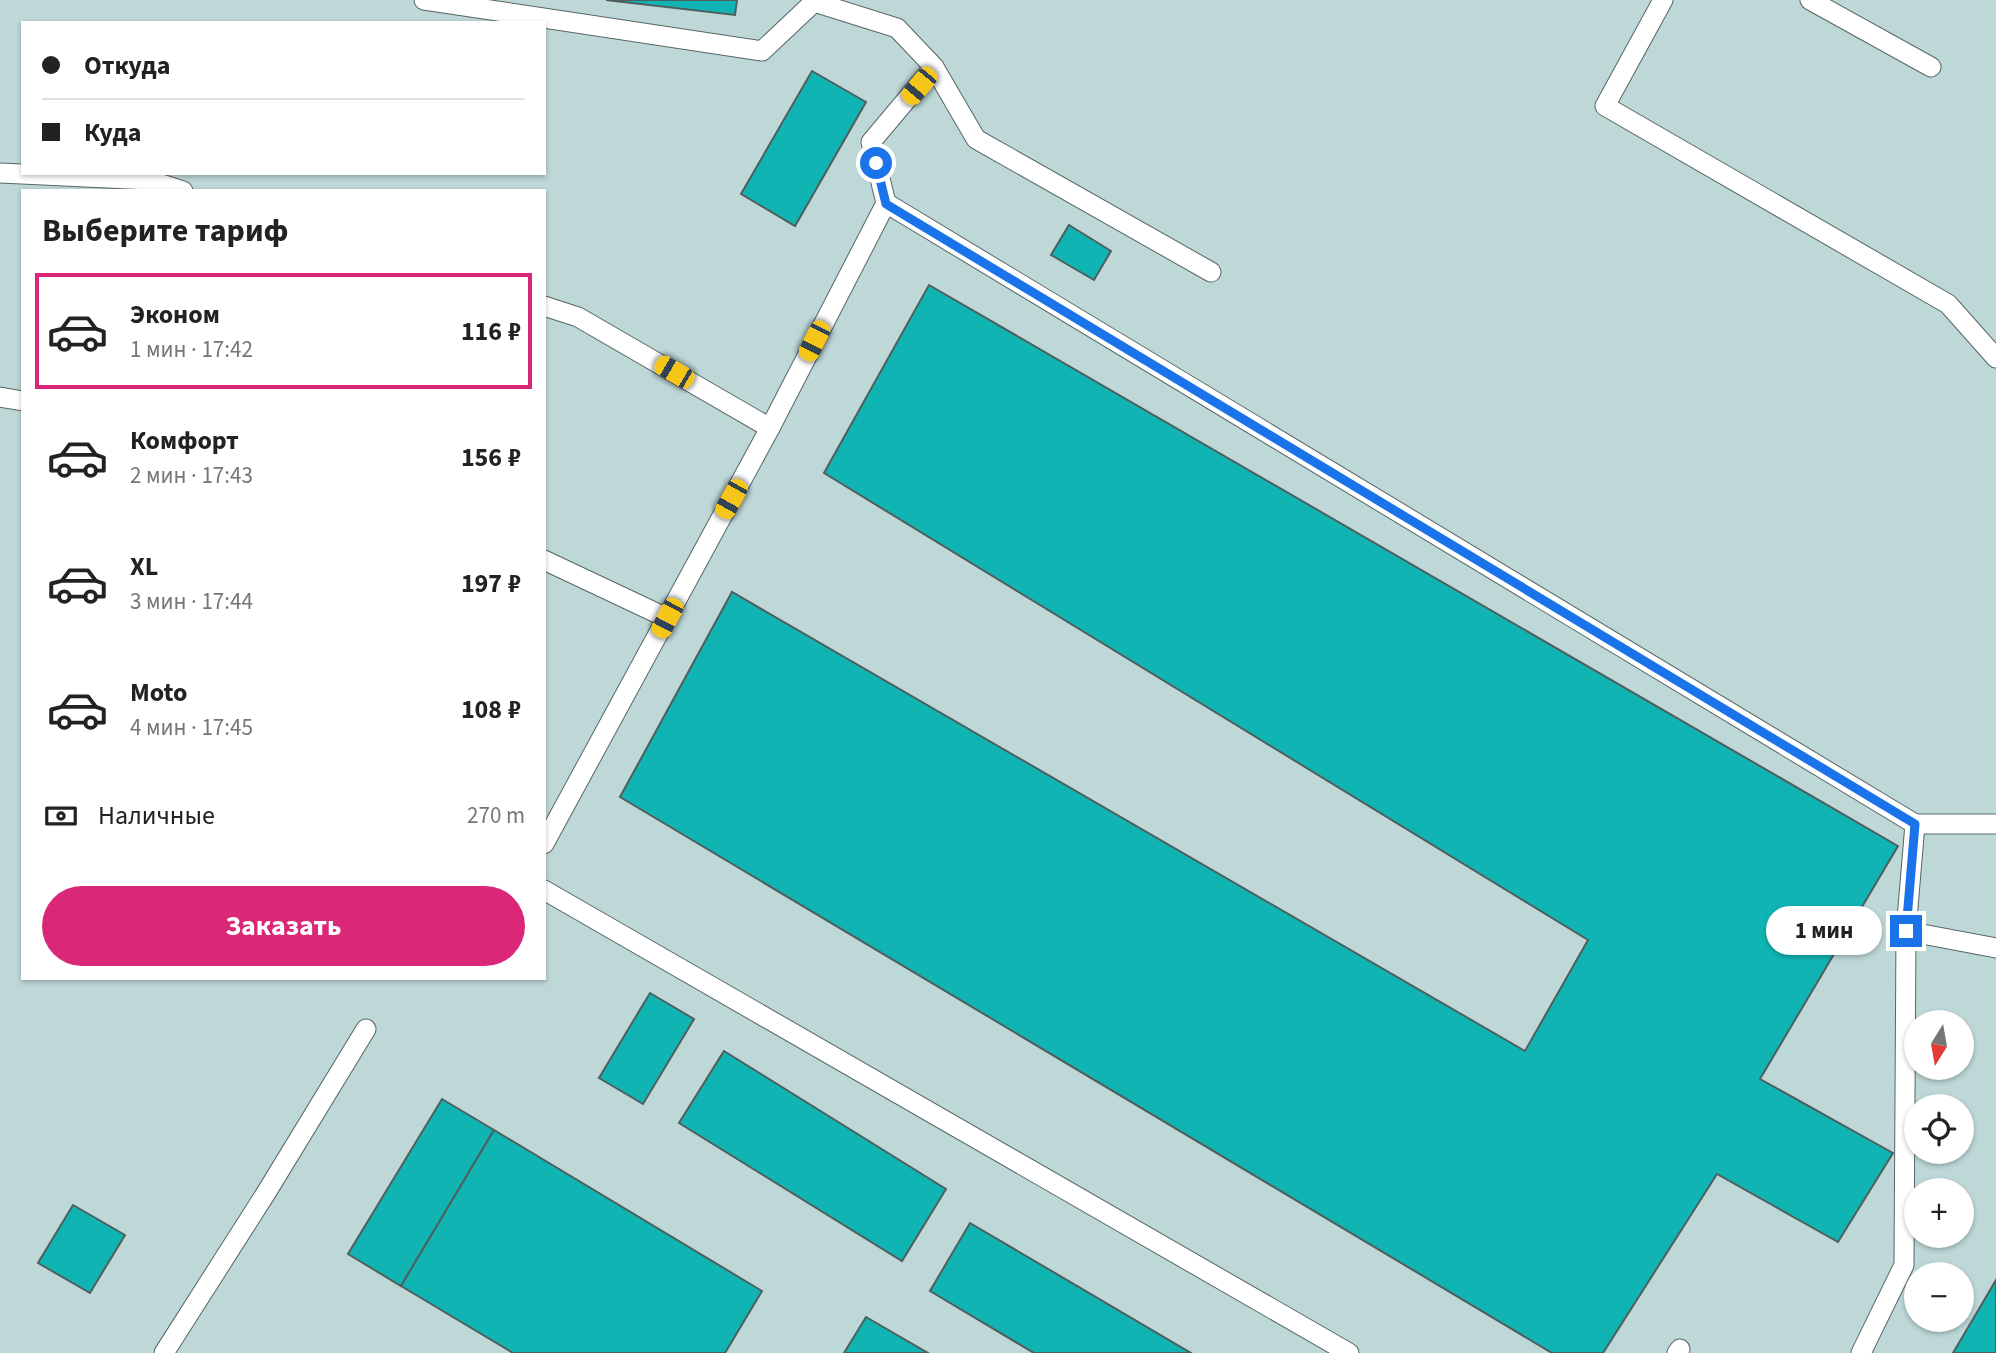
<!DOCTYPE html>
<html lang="ru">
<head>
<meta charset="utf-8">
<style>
  :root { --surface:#fff; --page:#f6f6f6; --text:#222; --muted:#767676; --line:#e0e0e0; --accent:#db2777 }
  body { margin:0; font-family:"Source Sans 3",sans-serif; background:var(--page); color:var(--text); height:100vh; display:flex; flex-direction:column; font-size:26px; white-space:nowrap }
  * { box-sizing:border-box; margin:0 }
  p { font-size:23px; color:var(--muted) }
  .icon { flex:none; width:38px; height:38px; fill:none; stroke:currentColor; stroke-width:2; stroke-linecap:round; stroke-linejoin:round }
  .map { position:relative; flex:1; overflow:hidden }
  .panel { position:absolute; left:21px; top:189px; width:525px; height:791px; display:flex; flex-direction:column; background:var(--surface); border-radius:0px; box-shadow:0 2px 5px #0004 }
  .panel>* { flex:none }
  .guide { position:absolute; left:21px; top:21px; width:525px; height:154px; border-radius:0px; box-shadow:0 2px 5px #0004; display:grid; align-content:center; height:154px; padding:0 21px; background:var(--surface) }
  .needle { width:46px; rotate:191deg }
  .buttons { position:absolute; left:1904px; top:1010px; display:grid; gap:14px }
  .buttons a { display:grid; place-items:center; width:70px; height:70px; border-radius:50%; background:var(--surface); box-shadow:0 2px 5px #0004; font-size:35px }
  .end { position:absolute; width:32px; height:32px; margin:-16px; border:9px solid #1a73e8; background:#fff; box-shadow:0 0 0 4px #fff }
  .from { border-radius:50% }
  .bubble { position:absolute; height:49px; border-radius:24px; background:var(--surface); box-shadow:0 2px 5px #0004; font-size:23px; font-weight:700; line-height:49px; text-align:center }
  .car { position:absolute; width:21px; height:42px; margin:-21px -10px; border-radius:9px; box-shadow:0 0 5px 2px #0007; background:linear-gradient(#f5c518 24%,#345 0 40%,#f5c518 0 76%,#345 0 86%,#f5c518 0) }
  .guide b { display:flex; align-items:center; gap:24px; height:66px; font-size:26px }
  .guide b+b { border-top:2px solid var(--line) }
  .guide i { width:18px; height:18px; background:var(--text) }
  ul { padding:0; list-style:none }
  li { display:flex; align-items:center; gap:21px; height:116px; margin:0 14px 10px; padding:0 7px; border:4px solid transparent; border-radius:0px }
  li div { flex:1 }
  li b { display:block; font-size:26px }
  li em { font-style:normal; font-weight:700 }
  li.current { border-color:var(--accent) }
  li>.icon { width:63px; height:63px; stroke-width:1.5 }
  h2 { padding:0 21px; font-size:32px; line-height:84px }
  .pay { display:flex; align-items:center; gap:18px; height:77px; padding:0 21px; font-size:26px }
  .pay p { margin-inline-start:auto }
  .cta { display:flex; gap:14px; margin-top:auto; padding:14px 21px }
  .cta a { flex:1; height:80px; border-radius:42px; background:var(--accent); color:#fff; font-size:28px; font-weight:700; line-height:80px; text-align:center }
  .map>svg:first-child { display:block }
  .built { fill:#bed8d7; fill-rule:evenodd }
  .building { fill:#10b5b3; stroke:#4f5e5e; stroke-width:2 }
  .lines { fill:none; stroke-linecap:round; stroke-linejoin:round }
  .lane-casing { stroke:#566666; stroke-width:21 }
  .lane { stroke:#fff; stroke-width:19 }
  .route { stroke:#1a73e8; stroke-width:9 }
</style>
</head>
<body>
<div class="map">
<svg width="1996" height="1353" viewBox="0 0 1996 1353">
  <rect width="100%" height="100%" fill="#d0e2e2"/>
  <path class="built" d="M0,0H1996V1353H0ZM23,23H544V173H23ZM23,191H544V978H23ZM1916,1022H1962V1068H1916ZM1916,1106H1962V1152H1916ZM1916,1190H1962V1236H1916ZM1916,1274H1962V1320H1916Z"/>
  <g class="building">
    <polygon points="606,0 737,0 735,15"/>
    <polygon points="812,71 866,102 795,226 741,194"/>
    <polygon points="1069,225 1111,251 1094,280 1051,255"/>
    <polygon points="929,285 1898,846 1760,1079 1893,1153 1838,1242 1717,1174 1603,1353 1552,1353 620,797 732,592 1525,1051 1588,940 824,473"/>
    <polygon points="650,993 694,1019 643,1104 599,1078"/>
    <polygon points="724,1051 946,1189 902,1261 679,1123"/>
    <polygon points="442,1099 494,1130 401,1286 348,1254"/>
    <polygon points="494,1130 762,1291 725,1353 513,1353 401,1286"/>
    <polygon points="73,1205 125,1235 90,1293 38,1263"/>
    <polygon points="970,1223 1191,1353 1034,1353 930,1291"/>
    <polygon points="1996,1280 1996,1353 1953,1353"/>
    <polygon points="866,1317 928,1353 844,1353"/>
  </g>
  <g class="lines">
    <g class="lane-casing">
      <g id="lane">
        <polyline points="424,0 762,51 814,2 897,28 934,67 871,142 886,203 770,428 544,844"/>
        <polyline points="1663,0 1605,106 1948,304 1996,358"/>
        <polyline points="1810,0 1931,67"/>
        <polyline points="934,67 976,139 1211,272"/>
        <polyline points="0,173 149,180 183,191"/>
        <polyline points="886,203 1915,824 1906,931 1904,1265 1861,1353"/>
        <polyline points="544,306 578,317 770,428"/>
        <polyline points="0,397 23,401"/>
        <polyline points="544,560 667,618"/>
        <polyline points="1915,824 1996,824"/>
        <polyline points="544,890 1349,1353"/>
        <polyline points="1906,931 1996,948"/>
        <polyline points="164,1353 266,1193 366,1029"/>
        <polyline points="1677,1353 1680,1349"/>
      </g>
    </g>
    <use href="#lane" class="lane"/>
  </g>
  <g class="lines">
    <polyline class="route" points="876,163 886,204 1915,824 1906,931"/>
  </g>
</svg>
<div class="buttons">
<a><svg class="needle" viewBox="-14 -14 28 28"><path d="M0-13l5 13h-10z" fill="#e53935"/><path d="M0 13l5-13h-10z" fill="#767676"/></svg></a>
<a><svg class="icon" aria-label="locate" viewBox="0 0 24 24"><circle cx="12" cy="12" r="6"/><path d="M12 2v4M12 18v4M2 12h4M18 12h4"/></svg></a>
<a>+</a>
<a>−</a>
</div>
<i class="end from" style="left:876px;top:163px"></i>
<i class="end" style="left:1906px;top:931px"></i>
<div class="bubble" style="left:1766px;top:906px;width:116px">1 мин</div>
<i class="car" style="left:919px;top:86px;rotate:220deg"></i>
<i class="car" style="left:814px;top:341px;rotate:207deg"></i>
<i class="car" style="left:674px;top:372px;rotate:300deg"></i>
<i class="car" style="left:731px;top:499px;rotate:209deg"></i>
<i class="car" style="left:667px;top:618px;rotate:208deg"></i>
<div class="guide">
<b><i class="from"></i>Откуда</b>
<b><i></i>Куда</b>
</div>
<section class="panel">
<h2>Выберите тариф</h2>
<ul>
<li class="current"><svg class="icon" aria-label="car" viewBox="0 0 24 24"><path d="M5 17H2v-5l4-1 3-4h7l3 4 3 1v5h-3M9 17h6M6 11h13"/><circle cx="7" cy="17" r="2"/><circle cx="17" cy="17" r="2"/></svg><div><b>Эконом</b><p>1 мин · 17:42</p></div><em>116 ₽</em></li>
<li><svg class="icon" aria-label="car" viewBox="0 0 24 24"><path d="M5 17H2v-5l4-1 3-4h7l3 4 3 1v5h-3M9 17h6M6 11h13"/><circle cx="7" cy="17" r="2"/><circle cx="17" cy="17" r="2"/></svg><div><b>Комфорт</b><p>2 мин · 17:43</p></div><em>156 ₽</em></li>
<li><svg class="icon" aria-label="car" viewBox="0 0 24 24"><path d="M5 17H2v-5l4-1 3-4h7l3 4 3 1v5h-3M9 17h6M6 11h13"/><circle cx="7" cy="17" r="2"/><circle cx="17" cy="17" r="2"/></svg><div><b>XL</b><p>3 мин · 17:44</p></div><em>197 ₽</em></li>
<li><svg class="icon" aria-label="car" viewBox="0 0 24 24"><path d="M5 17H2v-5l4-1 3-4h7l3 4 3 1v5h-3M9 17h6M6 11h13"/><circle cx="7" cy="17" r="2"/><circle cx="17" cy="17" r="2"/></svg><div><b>Moto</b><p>4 мин · 17:45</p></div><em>108 ₽</em></li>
</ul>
<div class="pay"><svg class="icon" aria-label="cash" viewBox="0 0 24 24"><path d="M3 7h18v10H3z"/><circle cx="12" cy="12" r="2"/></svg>Наличные<p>270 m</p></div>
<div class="cta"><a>Заказать</a></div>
</section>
</div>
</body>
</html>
